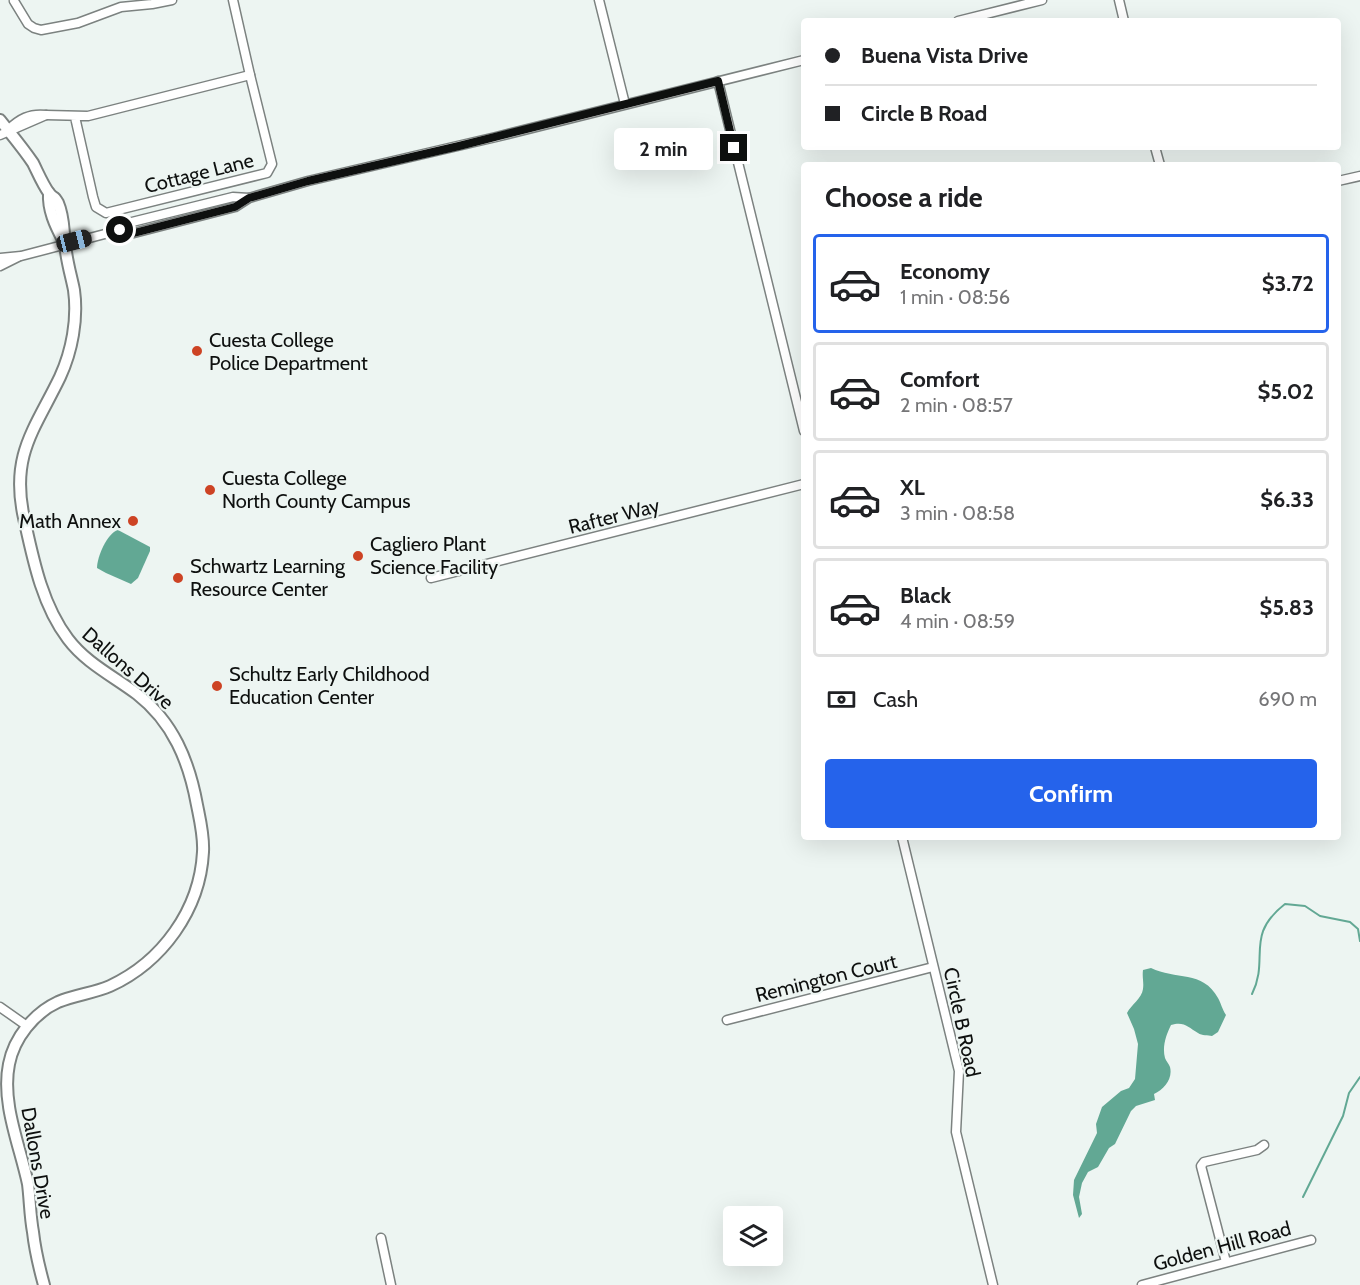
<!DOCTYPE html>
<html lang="en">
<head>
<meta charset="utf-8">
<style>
  :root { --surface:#fff; --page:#f2f2f2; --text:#202124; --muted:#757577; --line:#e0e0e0; --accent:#2563eb }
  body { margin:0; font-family:Cabin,sans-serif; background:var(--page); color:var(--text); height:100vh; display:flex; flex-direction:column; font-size:22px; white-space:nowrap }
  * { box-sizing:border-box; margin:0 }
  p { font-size:20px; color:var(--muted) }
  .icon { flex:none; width:33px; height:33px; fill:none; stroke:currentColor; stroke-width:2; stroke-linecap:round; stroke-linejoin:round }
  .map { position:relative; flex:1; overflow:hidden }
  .drawer { position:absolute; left:801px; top:162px; width:540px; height:678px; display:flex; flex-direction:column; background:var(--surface); border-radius:6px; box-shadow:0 6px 24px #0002 }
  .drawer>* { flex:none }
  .guide { position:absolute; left:801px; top:18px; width:540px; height:132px; border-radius:6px; box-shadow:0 6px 24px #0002; display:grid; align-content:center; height:132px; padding:0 24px; background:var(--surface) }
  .fabs { position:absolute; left:723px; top:1206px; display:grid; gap:12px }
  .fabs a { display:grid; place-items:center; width:60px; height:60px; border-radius:6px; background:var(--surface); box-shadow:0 6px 24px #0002; font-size:30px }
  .end { position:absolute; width:27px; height:27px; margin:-14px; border:8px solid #0e100f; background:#fff; box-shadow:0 0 0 3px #fff }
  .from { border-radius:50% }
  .bubble { position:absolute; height:42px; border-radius:6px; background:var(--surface); box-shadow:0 6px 24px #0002; font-size:20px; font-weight:700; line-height:42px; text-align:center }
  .car { position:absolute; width:18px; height:36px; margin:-18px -9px; border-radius:8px; box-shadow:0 0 4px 2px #0007; background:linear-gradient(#222 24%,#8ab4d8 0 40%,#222 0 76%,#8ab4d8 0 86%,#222 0) }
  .guide b { display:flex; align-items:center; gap:21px; height:57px; font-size:22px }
  .guide b+b { border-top:2px solid var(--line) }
  .guide i { width:15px; height:15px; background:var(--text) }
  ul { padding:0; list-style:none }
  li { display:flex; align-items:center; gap:18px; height:99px; margin:0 12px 9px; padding:0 12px; border:3px solid var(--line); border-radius:6px }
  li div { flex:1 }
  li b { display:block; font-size:22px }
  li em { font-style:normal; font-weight:700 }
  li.selected { border-color:var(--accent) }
  li>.icon { width:54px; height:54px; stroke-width:1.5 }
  h2 { padding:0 24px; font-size:27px; line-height:72px }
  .pay { display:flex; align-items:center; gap:15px; height:66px; padding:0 24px; font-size:22px }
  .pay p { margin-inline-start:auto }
  .primary-button { display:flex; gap:12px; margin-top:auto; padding:12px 24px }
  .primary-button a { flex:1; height:69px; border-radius:6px; background:var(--accent); color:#fff; font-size:24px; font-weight:700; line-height:69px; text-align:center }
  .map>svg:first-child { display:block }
  .water { fill:#62a894 }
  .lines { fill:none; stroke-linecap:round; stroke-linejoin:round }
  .stream { stroke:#62a894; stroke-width:2 }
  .street-casing { stroke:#7c8280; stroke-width:11 }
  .secondary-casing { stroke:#7c8280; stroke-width:14 }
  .street { stroke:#fff; stroke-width:8 }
  .secondary { stroke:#fff; stroke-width:10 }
  .route { stroke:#0e100f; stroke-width:8 }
  .poi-dot { fill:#cd4324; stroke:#edf5f2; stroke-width:2 }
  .labels { text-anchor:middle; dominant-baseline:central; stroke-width:4.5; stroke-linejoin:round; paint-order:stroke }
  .street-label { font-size:20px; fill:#0e100f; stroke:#edf5f2 }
  .poi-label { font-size:20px; fill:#0e100f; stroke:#edf5f2; text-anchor:start }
</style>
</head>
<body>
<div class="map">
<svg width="1360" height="1285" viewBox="0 0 1360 1285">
  <rect width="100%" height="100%" fill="#edf5f2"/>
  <g class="water">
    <path d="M118,530L150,547V551L138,578L131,584L106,573L97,568C97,557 107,533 118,530Z"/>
    <path d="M1151,968C1175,980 1203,970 1218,998C1221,1003 1222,1009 1226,1015L1218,1032L1212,1036C1208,1035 1202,1036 1198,1033C1188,1027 1184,1021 1171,1025C1166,1035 1162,1047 1165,1058C1166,1061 1169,1064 1170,1067C1173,1079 1164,1089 1154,1094L1155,1100L1136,1106L1131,1111L1115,1144L1109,1148L1098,1167L1088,1172L1082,1183L1079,1197L1082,1214L1079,1218L1073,1195L1074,1180L1097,1133L1096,1124L1102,1107L1121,1091L1129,1088L1135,1079L1138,1044L1134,1029L1127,1013C1131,1005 1142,998 1143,989C1144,982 1142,977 1143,970Z"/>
  </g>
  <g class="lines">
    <g class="stream">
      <path d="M1252,994C1270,958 1244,936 1285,904L1305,906L1320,916L1350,922L1358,929L1360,941"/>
      <polyline points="1303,1197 1343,1116 1349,1093 1360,1077"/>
    </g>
    <g class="street-casing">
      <g id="street">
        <polyline points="233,0 250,75"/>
        <polyline points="599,0 625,104"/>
        <polyline points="1119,0 1124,21"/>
        <polyline points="14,1 28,24 34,28 41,30 78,23 121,7 152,4 172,0"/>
        <polyline points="958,21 1042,0"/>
        <polyline points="718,81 804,431"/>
        <polyline points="46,115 88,116 250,75 272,164 267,173 106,213 96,207 93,197 75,117"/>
        <path d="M0,135L46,115C30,113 19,119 8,130"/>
        <polyline points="1155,147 1160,165"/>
        <polyline points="1338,181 1360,176"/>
        <polyline points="120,230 134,233 235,207 249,198 308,181 496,137 804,60"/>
        <polyline points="0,258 21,256 120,230 132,222 233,197 249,198"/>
        <polyline points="0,266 18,257"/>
        <polyline points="431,578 804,484"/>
        <polyline points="902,837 959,1071 956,1132 993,1285"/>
        <polyline points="0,1007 27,1026"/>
        <polyline points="727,1020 933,967"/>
        <polyline points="381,1238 391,1285"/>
        <polyline points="1226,1262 1201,1166 1204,1162 1257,1150 1264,1145"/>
        <polyline points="1142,1285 1311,1240"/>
      </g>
    </g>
    <g class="secondary-casing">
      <g id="secondary">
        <path d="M0,120C11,134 23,148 33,163C38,173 43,185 49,193C56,201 53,194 58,203C64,217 63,229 65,243C66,259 71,275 74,290C78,319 72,351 60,377C35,429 10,455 24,518C33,559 42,605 68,639C86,663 113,676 137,694C173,722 189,761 197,805C200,820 204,836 203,852C200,910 162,962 110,986C94,993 75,995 58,1002C34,1013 14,1038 9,1064C1,1103 20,1146 28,1184C30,1200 30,1216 33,1232C35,1250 39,1267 44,1285"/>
        <path d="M49,193C48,210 55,225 63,240"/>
      </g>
    </g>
    <use href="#street" class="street"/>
    <use href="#secondary" class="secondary"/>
  </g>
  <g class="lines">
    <polyline class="route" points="120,230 134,233 235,207 249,198 308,181 459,146 718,81 734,148"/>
  </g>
  <g class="poi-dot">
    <circle cx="197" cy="351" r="6"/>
    <circle cx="210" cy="490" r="6"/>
    <circle cx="133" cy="521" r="6"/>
    <circle cx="358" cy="556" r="6"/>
    <circle cx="178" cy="578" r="6"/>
    <circle cx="217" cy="686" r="6"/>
  </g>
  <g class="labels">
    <g class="street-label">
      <text transform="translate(199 173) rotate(-14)">Cottage Lane</text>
      <text transform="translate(614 516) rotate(-14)">Rafter Way</text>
      <text transform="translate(128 668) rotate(41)">Dallons Drive</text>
      <text transform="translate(826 978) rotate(-14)">Remington Court</text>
      <text transform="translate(962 1022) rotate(78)">Circle B Road</text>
      <text transform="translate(38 1163) rotate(80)">Dallons Drive</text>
      <text transform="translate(1222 1246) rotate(-15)">Golden Hill Road</text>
    </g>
    <g class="poi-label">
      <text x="209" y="340">Cuesta College<tspan x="209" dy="23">Police Department</tspan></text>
      <text x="222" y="478">Cuesta College<tspan x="222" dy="23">North County Campus</tspan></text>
      <text x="121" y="521" text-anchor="end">Math Annex</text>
      <text x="370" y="544">Cagliero Plant<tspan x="370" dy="23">Science Facility</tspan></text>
      <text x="190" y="566">Schwartz Learning<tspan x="190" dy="23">Resource Center</tspan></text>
      <text x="229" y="674">Schultz Early Childhood<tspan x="229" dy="23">Education Center</tspan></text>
    </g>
  </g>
</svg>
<div class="fabs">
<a><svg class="icon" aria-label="layers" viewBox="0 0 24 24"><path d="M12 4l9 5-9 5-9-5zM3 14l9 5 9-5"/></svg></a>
</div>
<i class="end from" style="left:120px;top:230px"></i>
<i class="end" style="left:734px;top:148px"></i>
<div class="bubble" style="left:614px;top:128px;width:99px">2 min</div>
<i class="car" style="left:74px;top:241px;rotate:76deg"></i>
<div class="guide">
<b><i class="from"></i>Buena Vista Drive</b>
<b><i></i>Circle B Road</b>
</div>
<section class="drawer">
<h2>Choose a ride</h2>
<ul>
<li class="selected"><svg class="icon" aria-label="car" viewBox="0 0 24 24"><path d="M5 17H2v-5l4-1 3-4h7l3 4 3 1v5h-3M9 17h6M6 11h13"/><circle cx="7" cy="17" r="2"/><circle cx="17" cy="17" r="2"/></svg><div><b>Economy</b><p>1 min · 08:56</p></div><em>$3.72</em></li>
<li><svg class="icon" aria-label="car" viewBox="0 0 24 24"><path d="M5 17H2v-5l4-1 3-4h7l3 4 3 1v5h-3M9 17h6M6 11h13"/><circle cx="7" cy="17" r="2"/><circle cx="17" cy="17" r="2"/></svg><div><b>Comfort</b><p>2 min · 08:57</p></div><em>$5.02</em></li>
<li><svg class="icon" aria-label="car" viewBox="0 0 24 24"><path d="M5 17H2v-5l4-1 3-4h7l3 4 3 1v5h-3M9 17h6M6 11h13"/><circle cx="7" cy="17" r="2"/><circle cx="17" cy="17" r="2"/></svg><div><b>XL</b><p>3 min · 08:58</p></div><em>$6.33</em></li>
<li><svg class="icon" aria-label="car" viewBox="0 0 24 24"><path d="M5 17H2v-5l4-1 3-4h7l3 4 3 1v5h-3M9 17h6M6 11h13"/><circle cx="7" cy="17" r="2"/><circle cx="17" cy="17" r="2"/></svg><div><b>Black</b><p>4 min · 08:59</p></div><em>$5.83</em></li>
</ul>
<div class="pay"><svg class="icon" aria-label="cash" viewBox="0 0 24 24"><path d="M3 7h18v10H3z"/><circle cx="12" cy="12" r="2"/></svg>Cash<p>690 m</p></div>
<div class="primary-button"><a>Confirm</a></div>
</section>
</div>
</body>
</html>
